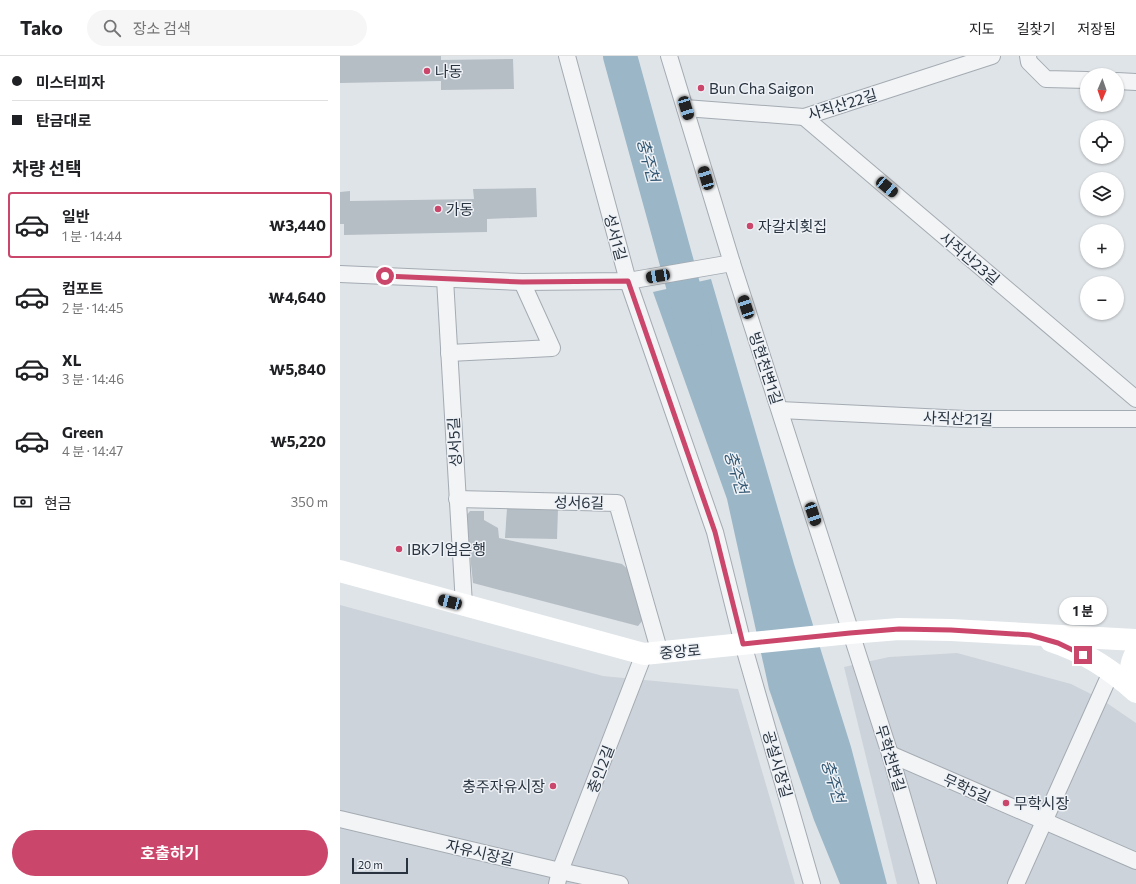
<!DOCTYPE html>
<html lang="ko">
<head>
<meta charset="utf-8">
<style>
  :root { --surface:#fff; --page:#f6f6f6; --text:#202124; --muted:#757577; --line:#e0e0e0; --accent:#cb466b }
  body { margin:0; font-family:Commissioner,"Noto Sans KR",sans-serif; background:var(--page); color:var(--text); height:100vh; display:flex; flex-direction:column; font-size:15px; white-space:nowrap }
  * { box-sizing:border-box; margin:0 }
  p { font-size:13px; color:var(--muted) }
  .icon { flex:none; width:22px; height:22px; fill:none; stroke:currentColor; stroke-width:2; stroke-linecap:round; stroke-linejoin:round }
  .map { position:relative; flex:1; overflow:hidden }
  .side { display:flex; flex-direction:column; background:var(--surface); width:340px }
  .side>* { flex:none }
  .banner { display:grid; align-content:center; height:88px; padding:0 12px; background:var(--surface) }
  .needle { width:26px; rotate:182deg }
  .tools { position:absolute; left:740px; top:12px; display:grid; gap:8px }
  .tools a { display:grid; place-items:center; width:44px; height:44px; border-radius:50%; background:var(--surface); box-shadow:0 1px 3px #0004; font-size:20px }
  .scale { position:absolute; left:12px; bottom:10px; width:56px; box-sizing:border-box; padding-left:4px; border:2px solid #28333f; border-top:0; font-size:11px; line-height:14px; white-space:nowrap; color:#28333f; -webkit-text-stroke:3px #eef2f6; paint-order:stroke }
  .end { position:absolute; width:18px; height:18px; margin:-9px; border:5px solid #cb466b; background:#fff; box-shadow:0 0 0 2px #fff }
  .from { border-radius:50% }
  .bubble { position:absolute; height:28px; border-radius:14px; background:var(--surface); box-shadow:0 1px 3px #0004; font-size:13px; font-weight:700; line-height:28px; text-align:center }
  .car { position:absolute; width:12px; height:24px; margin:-12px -6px; border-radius:5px; box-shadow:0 0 3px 1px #0007; background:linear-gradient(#222 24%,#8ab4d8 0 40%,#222 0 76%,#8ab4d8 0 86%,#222 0) }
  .banner b { display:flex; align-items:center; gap:14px; height:38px; font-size:15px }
  .banner b+b { border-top:1px solid var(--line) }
  .banner i { width:10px; height:10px; background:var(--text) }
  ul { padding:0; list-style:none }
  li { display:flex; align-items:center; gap:12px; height:66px; margin:0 8px 6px; padding:0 4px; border:2px solid transparent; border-radius:4px }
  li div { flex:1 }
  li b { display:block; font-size:15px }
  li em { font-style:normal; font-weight:700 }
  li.selected { border-color:var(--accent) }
  li>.icon { width:36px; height:36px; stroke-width:1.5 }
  h2 { padding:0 12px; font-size:18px; line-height:48px }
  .pay { display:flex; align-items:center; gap:10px; height:44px; padding:0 12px; font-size:15px }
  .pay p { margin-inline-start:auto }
  .cta { display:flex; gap:8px; margin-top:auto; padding:8px 12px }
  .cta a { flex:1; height:46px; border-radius:24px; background:var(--accent); color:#fff; font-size:16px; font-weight:700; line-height:46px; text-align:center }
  header { display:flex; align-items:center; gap:24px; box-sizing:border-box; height:56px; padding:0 20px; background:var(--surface); border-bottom:1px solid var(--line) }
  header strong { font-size:19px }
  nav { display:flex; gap:22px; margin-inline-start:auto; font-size:14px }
  .search { width:280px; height:36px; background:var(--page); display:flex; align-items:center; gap:10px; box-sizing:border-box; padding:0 14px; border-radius:22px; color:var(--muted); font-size:15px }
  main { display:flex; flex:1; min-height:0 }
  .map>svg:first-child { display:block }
  .built { fill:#cdd3da }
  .water { fill:#9ab6c7 }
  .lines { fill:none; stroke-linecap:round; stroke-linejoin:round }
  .river { stroke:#9ab6c7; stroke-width:34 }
  .building { fill:#b6bec5 }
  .street-casing { stroke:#a4abb2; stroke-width:18 }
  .street { stroke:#f2f4f6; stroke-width:16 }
  .secondary { stroke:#fff; stroke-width:22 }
  .route { stroke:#cb466b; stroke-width:5 }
  .poi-dot { fill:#cb466b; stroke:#eef2f6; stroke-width:1.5 }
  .labels { text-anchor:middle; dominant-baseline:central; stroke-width:3; stroke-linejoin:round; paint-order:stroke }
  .poi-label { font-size:15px; fill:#28333f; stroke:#eef2f6; text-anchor:start }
  .street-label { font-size:15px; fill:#28333f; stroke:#eef2f6 }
  .water-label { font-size:16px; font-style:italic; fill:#335772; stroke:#eef2f6 }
</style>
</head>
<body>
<header>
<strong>Tako</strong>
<div class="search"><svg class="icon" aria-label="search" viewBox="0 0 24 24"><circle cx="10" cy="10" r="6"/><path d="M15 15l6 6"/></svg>장소 검색</div>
<nav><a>지도</a><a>길찾기</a><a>저장됨</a></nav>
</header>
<main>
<section class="side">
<div class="banner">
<b><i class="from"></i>미스터피자</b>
<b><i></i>탄금대로</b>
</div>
<h2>차량 선택</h2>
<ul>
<li class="selected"><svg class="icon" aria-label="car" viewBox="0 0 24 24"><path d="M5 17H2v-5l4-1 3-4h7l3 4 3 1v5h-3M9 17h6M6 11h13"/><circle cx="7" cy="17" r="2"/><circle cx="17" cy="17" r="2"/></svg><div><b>일반</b><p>1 분 · 14:44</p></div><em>₩3,440</em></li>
<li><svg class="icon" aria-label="car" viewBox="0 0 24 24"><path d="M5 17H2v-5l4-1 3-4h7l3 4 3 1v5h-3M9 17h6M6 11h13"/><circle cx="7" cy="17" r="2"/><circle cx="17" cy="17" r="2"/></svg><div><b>컴포트</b><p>2 분 · 14:45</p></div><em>₩4,640</em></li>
<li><svg class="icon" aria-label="car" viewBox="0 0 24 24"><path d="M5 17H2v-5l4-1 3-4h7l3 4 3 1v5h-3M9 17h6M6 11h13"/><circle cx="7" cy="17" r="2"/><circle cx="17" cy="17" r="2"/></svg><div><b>XL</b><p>3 분 · 14:46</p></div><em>₩5,840</em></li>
<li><svg class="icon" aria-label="car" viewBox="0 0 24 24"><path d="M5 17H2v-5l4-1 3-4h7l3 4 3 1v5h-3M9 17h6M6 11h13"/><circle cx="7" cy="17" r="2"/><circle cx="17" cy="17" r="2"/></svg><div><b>Green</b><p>4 분 · 14:47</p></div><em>₩5,220</em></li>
</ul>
<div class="pay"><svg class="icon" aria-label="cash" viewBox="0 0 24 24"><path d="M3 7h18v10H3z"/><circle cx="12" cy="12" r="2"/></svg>현금<p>350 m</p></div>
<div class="cta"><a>호출하기</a></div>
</section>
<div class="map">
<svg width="796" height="828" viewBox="0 0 796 828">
  <rect width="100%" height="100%" fill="#dfe4e8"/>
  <g class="built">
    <polygon points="0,549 263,620 398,633 455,828 0,828"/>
    <polygon points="617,597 731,628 761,643 796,667 796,828 557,828 504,611 549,601"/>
  </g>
  <polygon class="water" points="371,223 454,508 511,691 547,828 500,828 474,764 429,633 387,443 313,236"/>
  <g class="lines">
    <polyline class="river" points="280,0 355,273"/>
  </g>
  <g class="building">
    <polygon points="0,0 101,0 101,4 173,3 174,33 101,34 101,25 0,27"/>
    <polygon points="196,132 197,161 147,163 147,176 4,179 4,168 0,168 0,136 10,135 10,145 134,143 133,133"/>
    <polygon points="167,452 218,453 217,483 165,482"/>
    <polygon points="130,455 144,455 144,464 158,472 159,482 282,508 293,518 303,564 298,570 133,527 126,460"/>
  </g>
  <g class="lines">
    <g class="street-casing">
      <g id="street">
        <polyline points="227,0 288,225 375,476 403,588 472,828"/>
        <polyline points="329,0 392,207 550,698 588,828"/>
        <polyline points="688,0 689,6 706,23 747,24"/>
        <polyline points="777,25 796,26"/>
        <polyline points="345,52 464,61 652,0"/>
        <polyline points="464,61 796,343"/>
        <polyline points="0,218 182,226 288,225 392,207"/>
        <polyline points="105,223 124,549"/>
        <polyline points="109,297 212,292 182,226"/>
        <polyline points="440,354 626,363 796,363"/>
        <polyline points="117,443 277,447 320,597"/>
        <polyline points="550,698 796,805"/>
        <polyline points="0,763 220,815 280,828"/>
        <polyline points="217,828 220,815 304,598"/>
        <polyline points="676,828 771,616"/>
      </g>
    </g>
    <use href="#street" class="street"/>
    <g class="secondary">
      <polyline points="0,515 304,598 510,577 559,573 611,574 796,584"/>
      <path d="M711,585C742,595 772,614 796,636"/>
      <path d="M796,597C789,609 790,622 796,634"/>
    </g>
  </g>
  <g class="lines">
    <polyline class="route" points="45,220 182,226 288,225 375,476 403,588 510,577 559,573 611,574 690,579 718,587 743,599"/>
  </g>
  <g class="poi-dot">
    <circle cx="87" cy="15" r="4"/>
    <circle cx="361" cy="32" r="4"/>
    <circle cx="98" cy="153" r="4"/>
    <circle cx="410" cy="170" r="4"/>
    <circle cx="59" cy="493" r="4"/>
    <circle cx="213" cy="730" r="4"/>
    <circle cx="666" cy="747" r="4"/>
  </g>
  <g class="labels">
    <g class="poi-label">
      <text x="95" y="15">나동</text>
      <text x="369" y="32">Bun Cha Saigon</text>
      <text x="106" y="153">가동</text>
      <text x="418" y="170">자갈치횟집</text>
      <text x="67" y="493">IBK기업은행</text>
      <text x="205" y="730" text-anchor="end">충주자유시장</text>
      <text x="674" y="747">무학시장</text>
    </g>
    <g class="street-label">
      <text transform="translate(502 48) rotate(-17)">사직산22길</text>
      <text transform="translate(276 181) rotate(75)">성서1길</text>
      <text transform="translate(630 202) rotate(40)">사직산23길</text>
      <text transform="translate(426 312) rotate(72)">빙현천변1길</text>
      <text transform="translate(618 362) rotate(2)">사직산21길</text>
      <text transform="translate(114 386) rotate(-93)">성서5길</text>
      <text transform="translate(239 446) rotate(1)">성서6길</text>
      <text transform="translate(340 595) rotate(-5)">중앙로</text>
      <text transform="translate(551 702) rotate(73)">무학천변길</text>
      <text transform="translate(438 708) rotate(74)">공설시장길</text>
      <text transform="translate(260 713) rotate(-69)">충인2길</text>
      <text transform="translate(627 732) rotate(24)">무학5길</text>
      <text transform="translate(140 796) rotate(13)">자유시장길</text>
    </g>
    <g class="water-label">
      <text transform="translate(309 104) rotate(75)">충주천</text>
      <text transform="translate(397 416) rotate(73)">충주천</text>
      <text transform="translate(494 725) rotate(73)">충주천</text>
    </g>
  </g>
</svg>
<div class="tools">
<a><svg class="needle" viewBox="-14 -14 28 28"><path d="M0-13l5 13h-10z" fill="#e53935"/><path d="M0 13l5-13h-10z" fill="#757577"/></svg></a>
<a><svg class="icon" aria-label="locate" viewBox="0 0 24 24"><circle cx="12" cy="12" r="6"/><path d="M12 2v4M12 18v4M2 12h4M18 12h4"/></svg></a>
<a><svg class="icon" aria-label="layers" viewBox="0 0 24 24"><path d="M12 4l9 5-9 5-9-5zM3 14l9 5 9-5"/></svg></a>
<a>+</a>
<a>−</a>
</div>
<div class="scale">20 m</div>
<i class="end from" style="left:45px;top:220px"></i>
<i class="end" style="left:743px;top:599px"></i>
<div class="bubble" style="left:719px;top:541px;width:48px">1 분</div>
<i class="car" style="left:346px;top:52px;rotate:163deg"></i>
<i class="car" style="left:366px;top:122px;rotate:343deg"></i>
<i class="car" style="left:547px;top:131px;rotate:130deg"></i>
<i class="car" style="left:318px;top:220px;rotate:260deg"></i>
<i class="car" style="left:406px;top:251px;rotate:342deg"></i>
<i class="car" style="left:473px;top:458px;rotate:162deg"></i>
<i class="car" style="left:110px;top:546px;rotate:285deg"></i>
</div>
</main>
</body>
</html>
